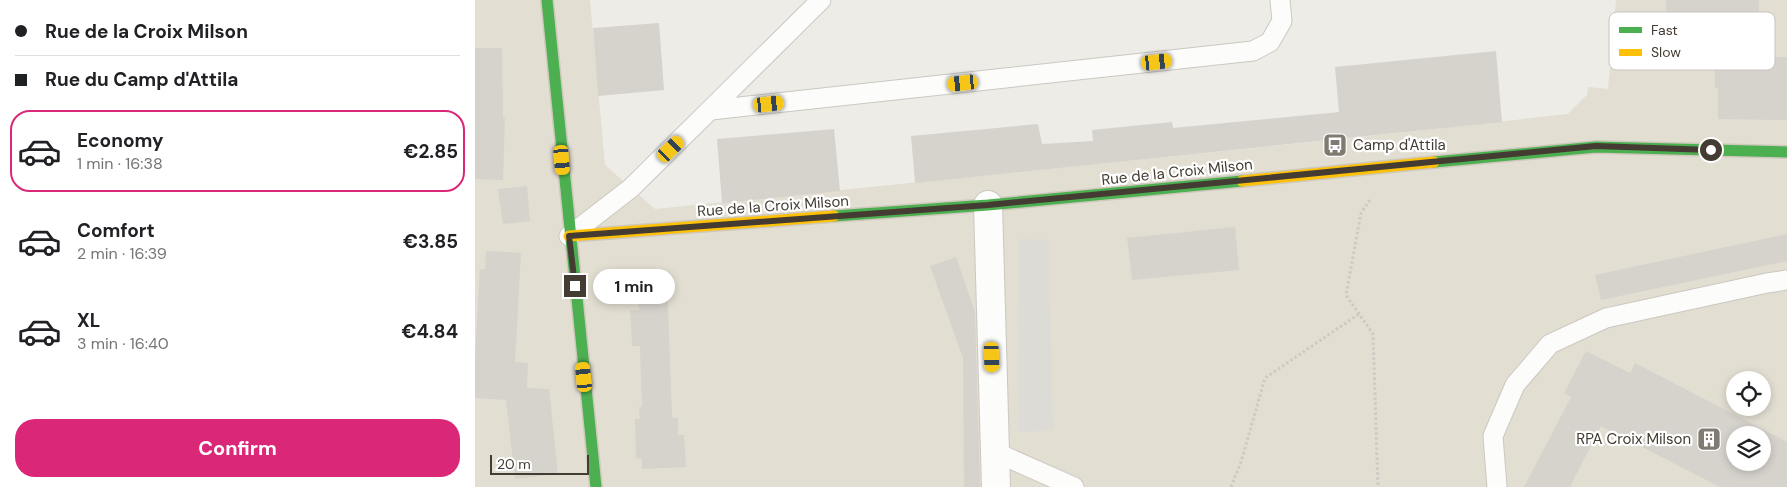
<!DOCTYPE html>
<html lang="en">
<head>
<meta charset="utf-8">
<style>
  :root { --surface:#fff; --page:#f2f2f2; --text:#202124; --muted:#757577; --line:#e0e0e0; --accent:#db2777 }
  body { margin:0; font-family:"DM Sans",sans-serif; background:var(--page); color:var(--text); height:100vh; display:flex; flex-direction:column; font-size:19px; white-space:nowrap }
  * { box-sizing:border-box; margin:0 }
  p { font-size:16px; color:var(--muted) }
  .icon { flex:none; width:28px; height:28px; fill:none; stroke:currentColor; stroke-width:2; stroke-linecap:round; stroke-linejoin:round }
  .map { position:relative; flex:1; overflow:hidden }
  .sheet { display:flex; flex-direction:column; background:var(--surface); width:475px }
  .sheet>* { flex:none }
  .top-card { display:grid; align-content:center; height:110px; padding:0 15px; background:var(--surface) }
  .fabs { position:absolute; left:1251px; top:371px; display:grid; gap:10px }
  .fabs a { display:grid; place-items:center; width:45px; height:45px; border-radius:50%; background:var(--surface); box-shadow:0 2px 8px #0003; font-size:25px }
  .scale { position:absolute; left:15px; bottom:12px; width:99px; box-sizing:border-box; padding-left:5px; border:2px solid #443c32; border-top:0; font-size:14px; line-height:18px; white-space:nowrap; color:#443c32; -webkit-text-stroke:4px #fff; paint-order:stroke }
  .end { position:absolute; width:22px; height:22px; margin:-11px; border:6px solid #443c32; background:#fff; box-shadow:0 0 0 2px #fff }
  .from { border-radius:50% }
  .bubble { position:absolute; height:35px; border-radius:18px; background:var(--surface); box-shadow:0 2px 8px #0003; font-size:16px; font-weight:700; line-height:35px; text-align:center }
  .car { position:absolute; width:15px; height:30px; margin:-15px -8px; border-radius:6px; box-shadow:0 0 4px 1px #0007; background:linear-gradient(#f5c518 24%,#345 0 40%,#f5c518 0 76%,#345 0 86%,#f5c518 0) }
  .top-card b { display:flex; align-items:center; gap:18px; height:48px; font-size:19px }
  .top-card b+b { border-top:1px solid var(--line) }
  .top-card i { width:12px; height:12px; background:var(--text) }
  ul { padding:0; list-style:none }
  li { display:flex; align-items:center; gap:15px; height:82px; margin:0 10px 8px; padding:0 5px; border:2px solid transparent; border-radius:20px }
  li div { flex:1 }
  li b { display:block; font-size:19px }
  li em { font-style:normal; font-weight:700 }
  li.selected { border-color:var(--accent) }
  li>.icon { width:45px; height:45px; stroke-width:1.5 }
  .action { display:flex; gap:10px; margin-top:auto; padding:10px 15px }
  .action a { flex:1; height:58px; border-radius:20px; background:var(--accent); color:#fff; font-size:20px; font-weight:700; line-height:58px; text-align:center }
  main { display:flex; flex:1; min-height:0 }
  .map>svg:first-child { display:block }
  .residential { fill:#e3ded2; fill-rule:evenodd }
  .parking { fill:#dddbd6 }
  .building { fill:#d6d3cd; fill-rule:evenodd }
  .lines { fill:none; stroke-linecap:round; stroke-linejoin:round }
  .lane-casing { stroke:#cbc8c2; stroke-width:21 }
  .street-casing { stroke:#cbc8c2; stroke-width:30 }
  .fast-casing { stroke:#cec9bc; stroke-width:14 }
  .slow-casing { stroke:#cec9bc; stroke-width:14 }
  .path { stroke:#cdcac5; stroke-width:3; stroke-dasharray:2.5 2.5; stroke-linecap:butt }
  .lane { stroke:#fcfcfb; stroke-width:19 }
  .street { stroke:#fcfcfb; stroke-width:28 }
  .fast { stroke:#4caf50; stroke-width:11 }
  .slow { stroke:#ffc107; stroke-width:11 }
  .route { stroke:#443c32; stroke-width:6 }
  .labels { text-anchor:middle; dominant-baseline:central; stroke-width:4.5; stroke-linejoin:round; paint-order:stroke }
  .poi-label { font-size:15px; fill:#443c32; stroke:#fff; text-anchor:start }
  .street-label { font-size:15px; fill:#443c32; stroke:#fff }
  .key { fill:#fff; stroke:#c7c4c2; stroke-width:1 }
  .key-label { font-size:14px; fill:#443c32 }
</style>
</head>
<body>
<main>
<section class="sheet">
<div class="top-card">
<b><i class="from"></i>Rue de la Croix Milson</b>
<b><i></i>Rue du Camp d'Attila</b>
</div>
<ul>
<li class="selected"><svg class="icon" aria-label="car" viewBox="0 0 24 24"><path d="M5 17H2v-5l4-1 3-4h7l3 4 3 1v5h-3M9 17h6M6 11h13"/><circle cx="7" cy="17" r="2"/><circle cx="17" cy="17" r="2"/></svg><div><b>Economy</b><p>1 min · 16:38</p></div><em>€2.85</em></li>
<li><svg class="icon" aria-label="car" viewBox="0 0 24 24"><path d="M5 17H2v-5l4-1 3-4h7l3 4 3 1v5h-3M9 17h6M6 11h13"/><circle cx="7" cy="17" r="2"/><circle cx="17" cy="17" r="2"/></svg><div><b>Comfort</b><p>2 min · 16:39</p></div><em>€3.85</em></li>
<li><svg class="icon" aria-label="car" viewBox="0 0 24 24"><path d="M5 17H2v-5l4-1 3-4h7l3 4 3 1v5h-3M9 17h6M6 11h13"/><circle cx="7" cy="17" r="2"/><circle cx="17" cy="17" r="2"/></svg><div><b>XL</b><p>3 min · 16:40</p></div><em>€4.84</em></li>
</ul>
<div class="action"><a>Confirm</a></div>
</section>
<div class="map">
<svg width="1312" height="487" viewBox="0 0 1312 487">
  <rect width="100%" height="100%" fill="#eeece6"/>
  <path class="residential" d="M0,0H115L130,165L180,209L867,139L1093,114L1112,95L1113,87L1133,89L1141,0H1312V487H0ZM1260,380H1288V408H1260ZM1260,435H1288V462H1260Z"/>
  <polygon class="parking" points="544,239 574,240 578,430 543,432"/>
  <g class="building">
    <polygon points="1191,0 1284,0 1284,57 1312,57 1312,120 1243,119 1243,88 1240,88 1239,57 1191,57"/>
    <polygon points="184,23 189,90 123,96 118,28"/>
    <polygon points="0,48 27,48 28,118 30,118 28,180 0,179"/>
    <polygon points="1021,51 1027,122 440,183 436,136 563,124 567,144 618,141 617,130 697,122 698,128 864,112 860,67"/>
    <polygon points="359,129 365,191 247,203 242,139"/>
    <polygon points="52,186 55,221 28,224 23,189"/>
    <polygon points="760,227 764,270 657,280 652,238"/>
    <polygon points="1312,234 1312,261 1126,300 1120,275"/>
    <polygon points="11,251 46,253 40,362 53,363 52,388 74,389 83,474 40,479 31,400 0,398 0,356 5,269 10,269"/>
    <polygon points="481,257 500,312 505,487 489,487 488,358 455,266"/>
    <polygon points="162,280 192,280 197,417 203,418 203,435 209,435 211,467 167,469 167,459 161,458 160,419 165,419 164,407 167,407 165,346 157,346 155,310 164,310"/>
    <path d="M1111,351L1155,373L1160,363L1312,442V487H1245L1126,426L1095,487H1049L1096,397L1089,393ZM1260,435H1288V462H1260Z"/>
  </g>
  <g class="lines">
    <g class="lane-casing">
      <g id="lane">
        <polyline points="236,110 778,51 795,42 807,21 805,0"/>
        <polyline points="94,236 156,188 346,0"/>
        <polyline points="520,452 599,487"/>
        <polyline points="1022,487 1018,436 1040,385 1075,344 1131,318 1292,283 1312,280"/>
      </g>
    </g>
    <g class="street-casing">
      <polyline id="street" points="513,205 521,487"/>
    </g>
    <g class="fast-casing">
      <g id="fast">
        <polyline points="72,0 121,487"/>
        <polyline points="959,162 1121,147 1312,152"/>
        <polyline points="359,216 513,205 767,181"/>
      </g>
    </g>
    <g class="slow-casing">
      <g id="slow">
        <polyline points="767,181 959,162"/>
        <polyline points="94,236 359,216"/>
      </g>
    </g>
    <g class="path">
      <polyline points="895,200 886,213 871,295 898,334 903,487"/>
      <polyline points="756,487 766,462 790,378 884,314"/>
    </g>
    <use href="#lane" class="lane"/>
    <use href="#street" class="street"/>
    <use href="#fast" class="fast"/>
    <use href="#slow" class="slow"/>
  </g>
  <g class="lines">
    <polyline class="route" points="100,286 94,236 513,205 1121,146 1236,150"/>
  </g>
  <defs>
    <g id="bus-square" transform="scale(1.25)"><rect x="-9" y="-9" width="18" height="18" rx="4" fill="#807a71" stroke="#fff"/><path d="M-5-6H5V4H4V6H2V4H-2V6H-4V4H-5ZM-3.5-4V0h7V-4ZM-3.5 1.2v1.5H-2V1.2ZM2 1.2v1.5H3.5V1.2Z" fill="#fff"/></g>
    <g id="building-square" transform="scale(1.25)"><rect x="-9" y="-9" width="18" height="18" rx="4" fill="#807a71" stroke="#fff"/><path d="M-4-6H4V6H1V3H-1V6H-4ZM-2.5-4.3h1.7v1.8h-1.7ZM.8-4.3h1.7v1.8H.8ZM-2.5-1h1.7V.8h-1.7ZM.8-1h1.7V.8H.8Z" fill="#fff"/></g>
  </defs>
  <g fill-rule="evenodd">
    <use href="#bus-square" x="860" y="145"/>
    <use href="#building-square" x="1234" y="439"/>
  </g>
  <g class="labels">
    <g class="poi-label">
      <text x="878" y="145">Camp d'Attila</text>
      <text x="1216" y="439" text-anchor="end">RPA Croix Milson</text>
    </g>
    <g class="street-label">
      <text transform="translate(702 172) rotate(-6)">Rue de la Croix Milson</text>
      <text transform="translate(298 206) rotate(-4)">Rue de la Croix Milson</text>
    </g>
  </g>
  <rect x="1134" y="12" width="166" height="58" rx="8" class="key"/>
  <rect x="1144" y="27" width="23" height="6" fill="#4caf50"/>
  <rect x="1144" y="49" width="23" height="7" fill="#ffc107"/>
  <g class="key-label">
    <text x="1176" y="35">Fast</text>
    <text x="1176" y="57">Slow</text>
  </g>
</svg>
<div class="fabs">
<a><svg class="icon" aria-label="locate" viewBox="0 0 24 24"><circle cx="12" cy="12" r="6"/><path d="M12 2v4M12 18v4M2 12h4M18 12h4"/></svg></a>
<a><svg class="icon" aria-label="layers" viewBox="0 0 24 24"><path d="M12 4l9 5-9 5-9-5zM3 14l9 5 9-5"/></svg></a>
</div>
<div class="scale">20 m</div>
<i class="end from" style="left:1236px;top:150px"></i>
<i class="end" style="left:100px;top:286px"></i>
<div class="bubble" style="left:118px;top:269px;width:82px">1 min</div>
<i class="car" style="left:682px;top:62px;rotate:84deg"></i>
<i class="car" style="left:488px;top:83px;rotate:264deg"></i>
<i class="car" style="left:294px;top:104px;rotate:84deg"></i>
<i class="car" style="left:196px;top:149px;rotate:46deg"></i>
<i class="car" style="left:87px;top:160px;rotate:175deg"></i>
<i class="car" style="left:517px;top:357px;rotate:178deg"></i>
<i class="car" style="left:109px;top:377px;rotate:354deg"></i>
</div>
</main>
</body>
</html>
